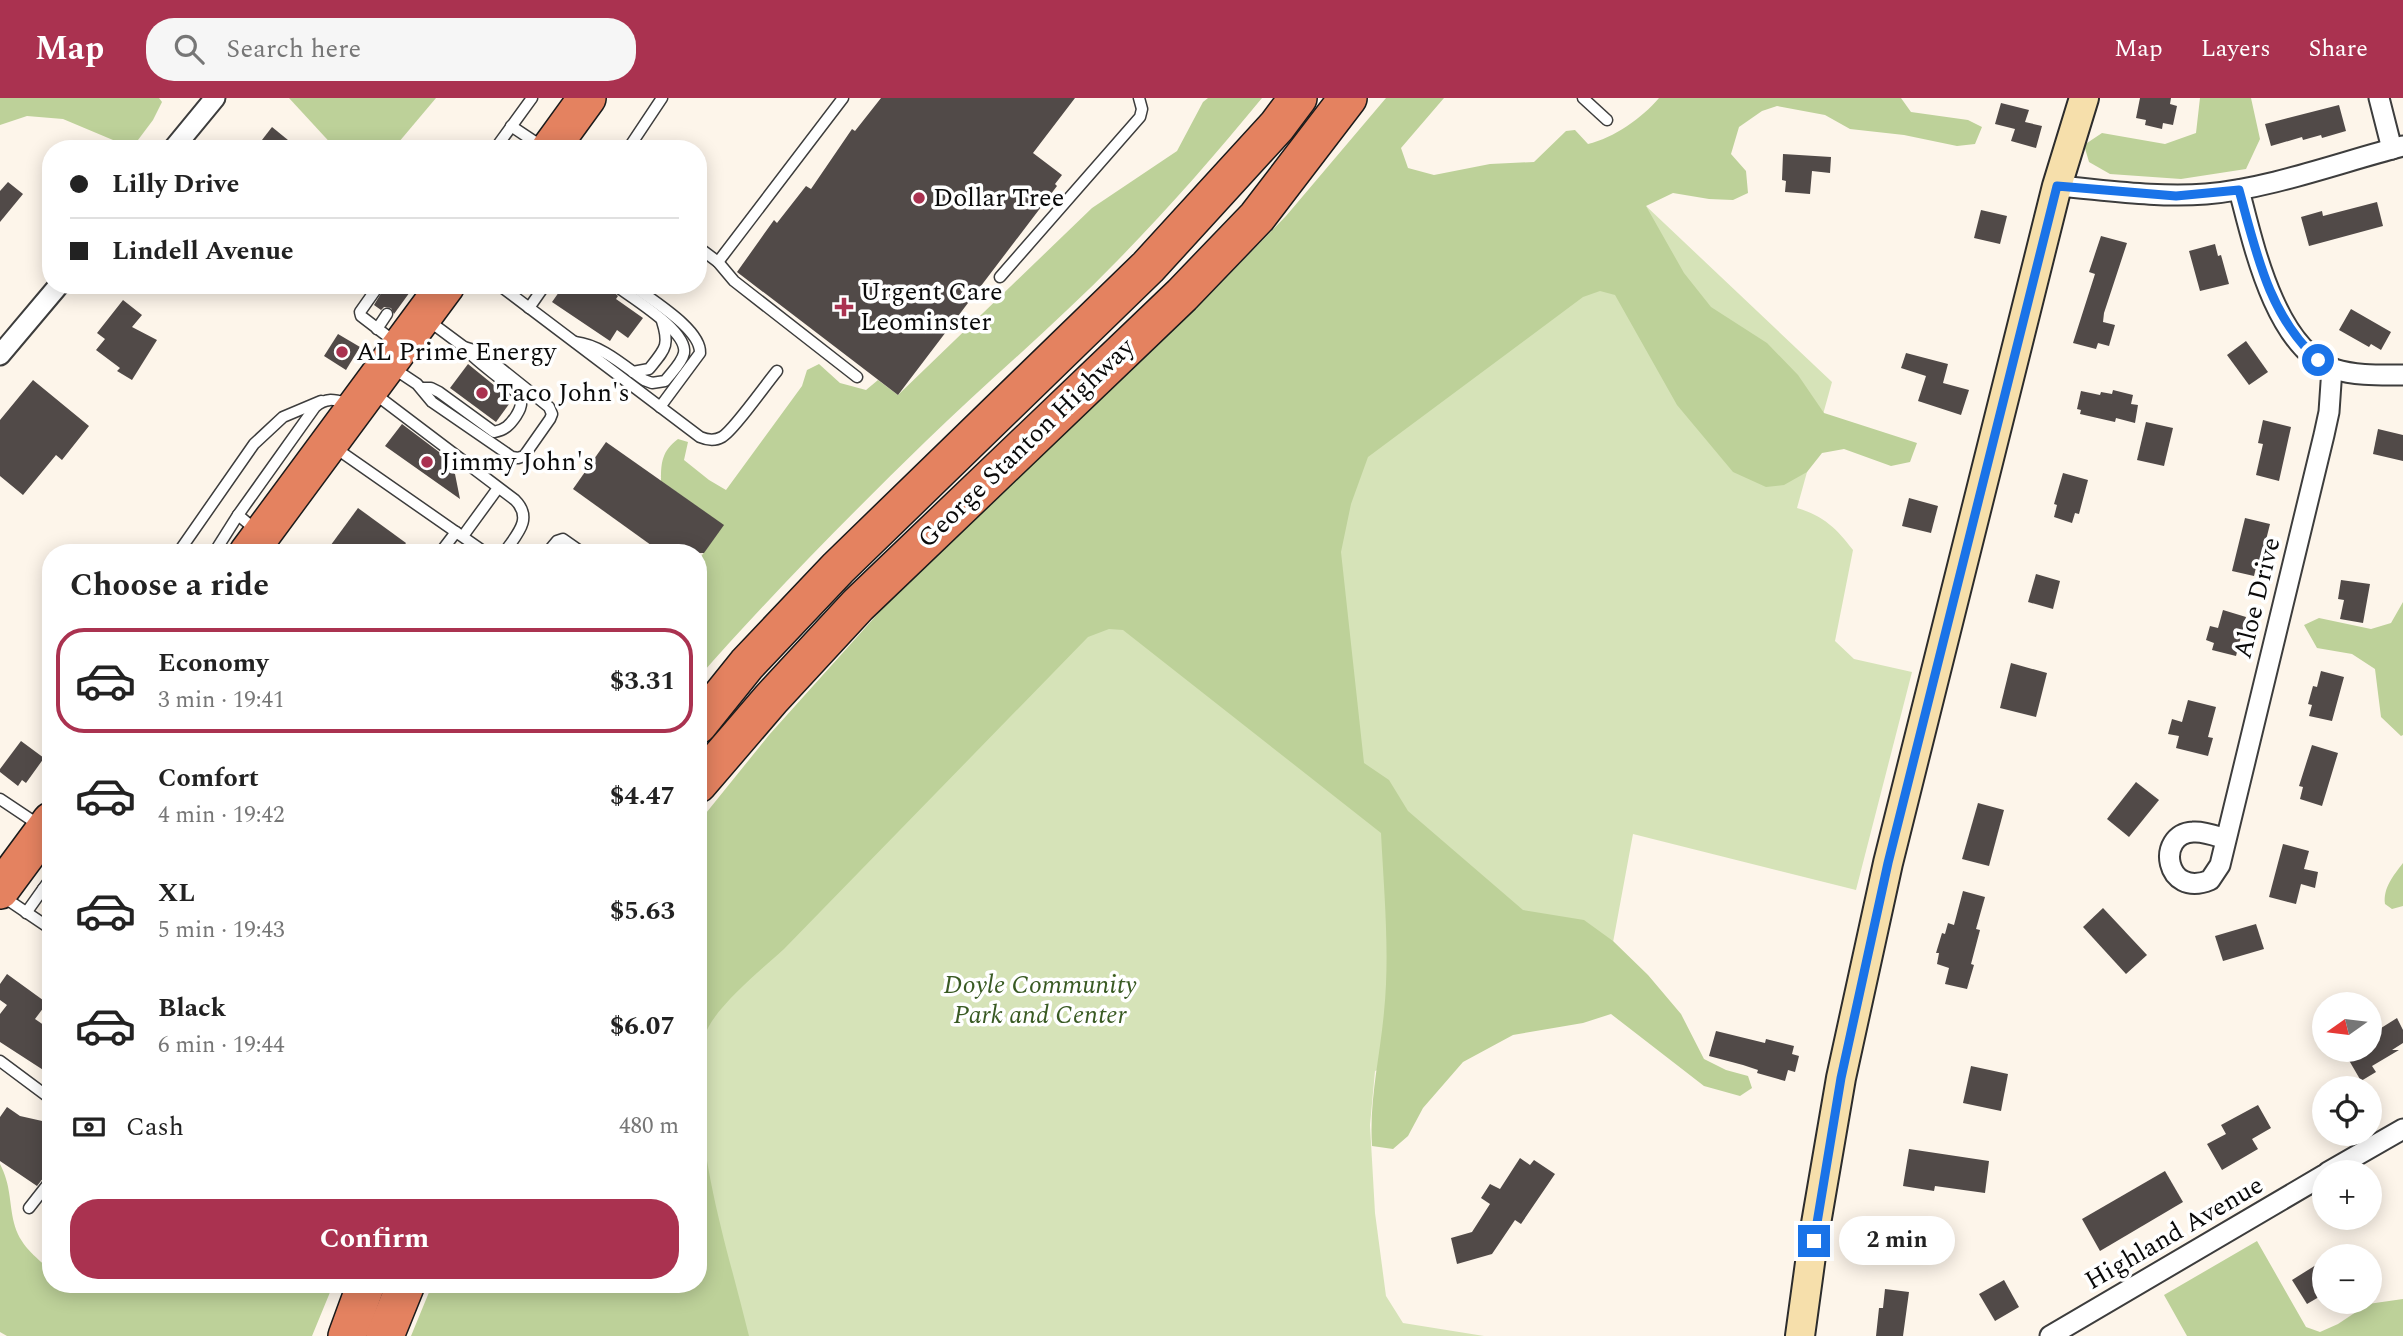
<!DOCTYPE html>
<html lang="en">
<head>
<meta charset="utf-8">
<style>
  :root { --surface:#fff; --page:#f6f6f6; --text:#222; --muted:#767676; --line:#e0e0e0; --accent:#aa3250 }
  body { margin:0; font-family:Spectral,serif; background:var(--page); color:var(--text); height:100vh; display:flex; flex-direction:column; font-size:26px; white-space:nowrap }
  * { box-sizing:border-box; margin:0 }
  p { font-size:23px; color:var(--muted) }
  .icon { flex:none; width:38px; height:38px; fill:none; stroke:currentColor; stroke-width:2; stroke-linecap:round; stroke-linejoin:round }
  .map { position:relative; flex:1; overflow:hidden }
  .side { position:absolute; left:42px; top:446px; width:665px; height:749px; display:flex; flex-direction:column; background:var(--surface); border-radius:28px; box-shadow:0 4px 18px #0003 }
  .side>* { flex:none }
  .guide { position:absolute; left:42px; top:42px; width:665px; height:154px; border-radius:28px; box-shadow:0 4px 18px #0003; display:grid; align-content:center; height:154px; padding:0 28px; background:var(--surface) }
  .needle { width:46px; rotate:256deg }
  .fabs { position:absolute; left:2312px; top:894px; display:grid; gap:14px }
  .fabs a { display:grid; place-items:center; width:70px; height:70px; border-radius:50%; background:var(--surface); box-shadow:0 4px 18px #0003; font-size:35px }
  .end { position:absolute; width:32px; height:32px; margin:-16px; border:9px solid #1a73e8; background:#fff; box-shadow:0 0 0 4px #fff }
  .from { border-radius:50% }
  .bubble { position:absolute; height:49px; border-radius:24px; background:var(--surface); box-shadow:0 4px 18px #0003; font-size:23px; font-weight:700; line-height:49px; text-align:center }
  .guide b { display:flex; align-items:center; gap:24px; height:66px; font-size:26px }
  .guide b+b { border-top:2px solid var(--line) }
  .guide i { width:18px; height:18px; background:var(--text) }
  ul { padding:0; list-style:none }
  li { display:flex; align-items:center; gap:21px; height:105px; margin:0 14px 10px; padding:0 14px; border:4px solid transparent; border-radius:28px }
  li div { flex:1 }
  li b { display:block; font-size:26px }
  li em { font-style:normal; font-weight:700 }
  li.on { border-color:var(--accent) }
  li>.icon { width:63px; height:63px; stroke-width:1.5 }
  h2 { padding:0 28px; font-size:32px; line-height:84px }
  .pay { display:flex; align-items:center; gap:18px; height:77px; padding:0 28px; font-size:26px }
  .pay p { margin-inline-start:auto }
  .cta { display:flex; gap:14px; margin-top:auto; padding:14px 28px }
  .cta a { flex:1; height:80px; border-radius:28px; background:var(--accent); color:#fff; font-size:28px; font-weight:700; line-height:80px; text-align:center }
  header { display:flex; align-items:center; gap:42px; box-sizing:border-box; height:98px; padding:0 35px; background:var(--accent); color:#fff }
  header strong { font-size:33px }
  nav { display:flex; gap:38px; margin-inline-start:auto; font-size:24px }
  .search { width:490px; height:63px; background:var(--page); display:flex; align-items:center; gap:18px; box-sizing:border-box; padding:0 24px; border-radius:28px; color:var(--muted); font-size:26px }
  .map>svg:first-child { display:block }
  .green { fill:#d6e3b8 }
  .forest { fill:#bdd199 }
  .building { fill:#514a48 }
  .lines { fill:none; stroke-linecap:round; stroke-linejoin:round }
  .lane-casing { stroke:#3d3d3d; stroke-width:13 }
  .street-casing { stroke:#3d3d3d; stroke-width:23 }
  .secondary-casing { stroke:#2c2c2c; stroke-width:32 }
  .highway-casing { stroke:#1b1b1b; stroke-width:40 }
  .lane { stroke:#fff; stroke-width:10 }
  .street { stroke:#fff; stroke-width:19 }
  .secondary { stroke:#f6dfab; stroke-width:28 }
  .highway { stroke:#e48260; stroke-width:37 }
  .route { stroke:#1a73e8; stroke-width:9 }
  .poi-dot { fill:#aa3250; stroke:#fff; stroke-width:2.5 }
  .labels { text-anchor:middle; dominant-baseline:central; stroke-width:7; stroke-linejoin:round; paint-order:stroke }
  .poi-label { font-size:26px; fill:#0a0a0a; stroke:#fff; text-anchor:start }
  .street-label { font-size:26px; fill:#0a0a0a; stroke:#fff }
  .park-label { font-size:26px; font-style:italic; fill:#395a23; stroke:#fff }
</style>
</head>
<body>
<header>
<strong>Map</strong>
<div class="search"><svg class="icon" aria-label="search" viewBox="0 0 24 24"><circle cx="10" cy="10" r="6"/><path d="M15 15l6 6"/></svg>Search here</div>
<nav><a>Map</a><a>Layers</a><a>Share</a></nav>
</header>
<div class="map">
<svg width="2403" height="1238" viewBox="0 0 2403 1238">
  <rect width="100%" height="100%" fill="#fdf5ea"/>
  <path class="green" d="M1646,108L1832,284L1797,410C1824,418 1837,431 1853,452L1835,543L1854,561L1912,574L1856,792L1633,736L1604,893L1375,973L1370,1027L1375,1115L1386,1198L1403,1225L1484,1238H468L698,1186V766L903,567L1001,428Z"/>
  <g class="forest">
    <polygon points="0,0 159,0 162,4 153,22 132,50 63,21 27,18 0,27"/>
    <polygon points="289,0 436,0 393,51 336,51"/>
    <path d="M1208,0H1262C1216,56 1169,110 1118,162C1057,225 989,282 925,344C847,420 770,498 698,580V463L723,427L661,383C661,364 662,353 678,341L688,344L684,362L709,382L726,392L802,288L807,272L819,266L840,285L866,292L878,282L898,297L1092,110L1177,53L1203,4Z"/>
    <path d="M1386,0H1444L1401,50L1408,70L1434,77L1490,66L1534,64L1566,33L1575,32L1588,46C1614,40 1642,20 1659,0H1901L1911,14L1968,22L1982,29L1975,46L1957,48L1904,37L1850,31L1825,17L1777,8L1762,13L1739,29L1731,56L1746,73L1748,95L1733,102L1709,101L1673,95L1646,108L1684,175L1711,209L1767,245L1798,277L1824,315L1917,345L1910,364L1891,368L1844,351L1822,355L1807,374L1784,387L1766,389L1733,374L1677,307L1615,197L1600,193L1583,199L1368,359L1351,406L1341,454L1364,665L1389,682L1408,713L1523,812L1584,822L1613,843L1648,877L1681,916L1704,961L1726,972L1748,978L1752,990L1740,998L1704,988L1611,916L1583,925L1513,937L1463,964L1423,1010L1408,1038L1393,1051L1372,1048C1369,1002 1380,959 1384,914C1390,855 1384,795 1381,735L1123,532L1109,531L1088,539L784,851C762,871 723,903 709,928C698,947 699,970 700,991C702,1076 729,1156 749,1238H411L432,1187L698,1186V725L769,637L900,491L1212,194L1286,118Z"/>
    <polygon points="2200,0 2251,0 2260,41 2246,71 2181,81 2110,76 2089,64 2084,47 2102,35 2165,46 2196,35"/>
    <polygon points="2403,504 2403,637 2401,638 2381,619 2375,571 2352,556 2317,550 2304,527 2319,520 2371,531 2391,525"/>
    <path d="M2403,765V808L2392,811L2385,806C2383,790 2393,778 2403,765Z"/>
    <path d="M0,1066C11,1087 9,1104 14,1125C19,1146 35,1159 51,1172V1186L333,1187L312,1238H7L0,1234Z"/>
    <polygon points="2257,1143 2306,1229 2320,1234 2338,1226 2368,1206 2403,1201 2403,1238 2187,1238 2164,1197"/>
  </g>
  <g class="building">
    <polygon points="881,0 1075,0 1033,55 1062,77 1055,86 1057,88 898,297 737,174 774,122 777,125 806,88 811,91 852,31 855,33"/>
    <polygon points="2140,0 2171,0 2170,6 2177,8 2173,27 2163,25 2162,31 2145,27 2146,22 2136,20"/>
    <polygon points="2001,5 2029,12 2025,24 2042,28 2036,50 2011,43 2015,31 1995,26"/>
    <polygon points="2339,7 2346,33 2322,40 2321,37 2303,42 2302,39 2271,48 2265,26"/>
    <polygon points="272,29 299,51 255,51"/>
    <polygon points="1783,56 1831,59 1830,75 1812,73 1810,96 1785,94 1786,83 1782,82"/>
    <polygon points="8,84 23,96 0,124 0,93"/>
    <polygon points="2377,104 2383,128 2309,148 2301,119 2322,113 2323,118"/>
    <polygon points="1981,112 2007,118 2000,146 1974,140"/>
    <polygon points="2101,138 2127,145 2104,215 2103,224 2115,227 2109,248 2098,245 2096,251 2073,245 2095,176 2089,174"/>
    <polygon points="2215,146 2218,158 2221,157 2229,186 2200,193 2189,153"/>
    <polygon points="386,187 415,187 394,216 391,210 384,209 381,212 374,207"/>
    <polygon points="564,187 606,187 618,198 616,201 643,220 628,240 617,232 610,243 552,204"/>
    <polygon points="123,202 142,217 132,229 157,242 132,282 117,273 120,270 96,252 105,241 97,235"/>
    <polygon points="2351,211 2391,234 2381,252 2371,246 2369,249 2339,232"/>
    <polygon points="338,236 360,249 346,272 324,258"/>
    <polygon points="2246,243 2268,274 2249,287 2227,257"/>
    <polygon points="1906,255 1948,266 1943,285 1969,292 1961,317 1918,303 1926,278 1901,270"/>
    <polygon points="468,266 512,302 496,324 450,290"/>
    <polygon points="33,282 89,328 62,362 56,357 23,397 0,378 0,322"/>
    <polygon points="2113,292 2133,297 2131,306 2138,307 2135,325 2116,320 2115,324 2080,316 2081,312 2077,311 2081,293 2100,297 2101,294 2112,296"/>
    <polygon points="2263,322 2291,329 2279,383 2256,377 2263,346 2258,345"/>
    <polygon points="2146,324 2173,330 2164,368 2137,362"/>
    <polygon points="402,326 447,360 446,370 455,376 460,401 385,348"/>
    <polygon points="2378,331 2403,337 2403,363 2373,356"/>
    <polygon points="606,344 724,427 704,455 662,455 573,391"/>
    <polygon points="2063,375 2088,382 2079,416 2075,415 2072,425 2054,419 2057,407 2054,406"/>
    <polygon points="1909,400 1938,408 1931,435 1902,428"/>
    <polygon points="358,410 406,445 399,455 325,455"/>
    <polygon points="2245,420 2270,426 2260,466 2257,465 2254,478 2232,473"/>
    <polygon points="2036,476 2060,483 2053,511 2028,504"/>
    <polygon points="2341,482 2370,486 2363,525 2340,521 2344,502 2338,501"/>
    <polygon points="2223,512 2246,519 2236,558 2212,552 2214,545 2206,542 2210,528 2218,530"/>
    <polygon points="2011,565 2047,575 2036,619 2000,610"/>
    <polygon points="2321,573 2344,579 2332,623 2309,618 2312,607 2308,606 2313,588 2317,589"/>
    <polygon points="2188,602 2216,609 2208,639 2213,640 2208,658 2176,650 2179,638 2168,636 2172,621 2182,624"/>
    <polygon points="21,643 44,660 26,685 22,682 18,688 0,674 0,671"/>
    <polygon points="2312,647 2338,655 2322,708 2300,701 2303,689 2299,688"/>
    <polygon points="2136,684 2159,702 2129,739 2107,721"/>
    <polygon points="1978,705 2004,712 1989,768 1962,761"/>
    <polygon points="2283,746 2309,753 2304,771 2318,774 2315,790 2301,786 2296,806 2269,799"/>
    <polygon points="1963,793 1985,799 1976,831 1980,832 1971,866 1974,867 1967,891 1945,886 1949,870 1937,866 1939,855 1936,855 1942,835 1945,836 1948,825 1954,827"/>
    <polygon points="2103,810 2147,857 2126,876 2083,829"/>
    <polygon points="2256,826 2264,851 2223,863 2215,838"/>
    <polygon points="7,876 47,905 35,921 51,932 51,977 0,944 0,916 7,907 0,902 0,886"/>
    <polygon points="2397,920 2403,932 2403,945 2392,952 2399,952 2372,968 2376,974 2361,983 2343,952 2370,952 2370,937"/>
    <polygon points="1716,933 1765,945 1766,941 1794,948 1792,956 1799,958 1795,974 1788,972 1785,983 1757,975 1758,972 1743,967 1709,958"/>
    <polygon points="1971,968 2008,976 2001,1013 1963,1005"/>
    <polygon points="2258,1007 2271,1030 2252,1041 2258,1051 2222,1072 2207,1046 2226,1036 2221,1027"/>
    <polygon points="7,1009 20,1018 51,1025 51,1070 37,1088 0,1063 0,1019"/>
    <polygon points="1909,1051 1989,1063 1985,1095 1935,1088 1934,1093 1903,1088"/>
    <polygon points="1520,1060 1530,1067 1534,1062 1555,1076 1521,1126 1515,1122 1492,1156 1457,1166 1451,1140 1472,1134 1490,1106 1481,1100 1490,1086 1500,1091"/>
    <polygon points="2165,1073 2183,1104 2100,1153 2082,1121"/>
    <polygon points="2324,1162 2324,1196 2307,1206 2292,1182"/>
    <polygon points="2004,1182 2019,1209 1995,1223 1979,1196"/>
    <polygon points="1885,1191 1909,1194 1903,1238 1876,1238 1879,1210 1883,1210"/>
  </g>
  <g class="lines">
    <g class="lane-casing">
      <g id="lane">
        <polyline points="1583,0 1607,22"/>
        <polyline points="511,28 544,50"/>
        <polyline points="495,51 532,0"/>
        <polyline points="628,51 662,0"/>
        <polyline points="698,149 718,164 843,0"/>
        <polyline points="718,164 734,183 857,279"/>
        <polyline points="1000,179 1140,19 1142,11 1139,0"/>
        <polyline points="379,187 360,214 361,218 395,244"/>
        <path d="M499,187L700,339C707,342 715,343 722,339C733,333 766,286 777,273"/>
        <path d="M632,187C651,202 701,231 700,255L660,309"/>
        <polyline points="529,210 545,187"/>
        <polyline points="377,231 387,216"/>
        <path d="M575,244C601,247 623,267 644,282L652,285L665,283C671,275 682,265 684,255C688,233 632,200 615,187"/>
        <polyline points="393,270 417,286 432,304 512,359 518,360 524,358 550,321 552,316 549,309 484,257 477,253 464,249 429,223"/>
        <path d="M633,274L649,271C665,251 670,248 662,223"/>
        <path d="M422,290H431L439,294L494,334C505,332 510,327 516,318C519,313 522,308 521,302C519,291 474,264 464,249"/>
        <path d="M375,296L515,402C534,421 516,437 504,455"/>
        <polyline points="334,349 486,455"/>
        <path d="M256,432L238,417L315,309C327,298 336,302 350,306"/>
        <polyline points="463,438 498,390"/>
        <polyline points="178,455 254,346 283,319 321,303"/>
        <polyline points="214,455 238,417"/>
        <polyline points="440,455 456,434"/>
        <polyline points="547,455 557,443 563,441 583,455"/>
        <polyline points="0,701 39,727"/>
        <polyline points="51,780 43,791 51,796"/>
        <polyline points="2,798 51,831"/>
        <polyline points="26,815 43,791"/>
        <polyline points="0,963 51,1001"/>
        <polyline points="29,1110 51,1082"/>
      </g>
    </g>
    <g class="street-casing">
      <g id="street">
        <polyline points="2379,0 2392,51"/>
        <polyline points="173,51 215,0"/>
        <path d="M2057,88C2106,92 2157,100 2206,96C2269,91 2341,64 2403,48"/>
        <path d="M2239,92C2253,145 2275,250 2334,271C2356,278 2380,277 2403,277"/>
        <polyline points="0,257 59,187"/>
        <path d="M2226,741C2216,738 2204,733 2193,734C2155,736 2165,801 2210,782L2220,767L2324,337L2329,314L2332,270"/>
        <polyline points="2328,1074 2403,1031"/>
        <polyline points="2050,1238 2324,1077"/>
      </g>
    </g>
    <g class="secondary-casing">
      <polyline id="secondary" points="1800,1238 1813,1143 1841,980 1888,765 2057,88 2084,0"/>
    </g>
    <g class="highway-casing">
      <g id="highway">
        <polyline points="550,51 587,0"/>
        <polyline points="248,455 446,187"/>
        <polyline points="698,627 747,566 838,470 1148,169 1277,28 1298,0"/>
        <polyline points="698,686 771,601 858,507 1182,197 1257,119 1348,0"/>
        <polyline points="0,792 51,723"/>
        <polyline points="347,1238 366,1186"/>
        <polyline points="385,1238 406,1186"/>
      </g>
    </g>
    <use href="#lane" class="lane"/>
    <use href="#street" class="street"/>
    <use href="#secondary" class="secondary"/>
    <use href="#highway" class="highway"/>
  </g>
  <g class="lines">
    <path class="route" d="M1814,1143L1841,980L1888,765L2057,88L2176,98L2239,92C2256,154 2269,218 2318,262"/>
  </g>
  <g class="poi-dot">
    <circle cx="919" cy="100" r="7"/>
    <path d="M840.5 198.5h7v7h7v7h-7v7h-7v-7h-7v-7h7z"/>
    <circle cx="342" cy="254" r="7"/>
    <circle cx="482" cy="295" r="7"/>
    <circle cx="427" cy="364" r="7"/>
  </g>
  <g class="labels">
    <g class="poi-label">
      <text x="933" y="100">Dollar Tree</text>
      <text x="860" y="194">Urgent Care<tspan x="860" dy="30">Leominster</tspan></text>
      <text x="356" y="254">AL Prime Energy</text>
      <text x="496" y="295">Taco John's</text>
      <text x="441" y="364">Jimmy John's</text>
    </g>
    <g class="street-label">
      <text transform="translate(1026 345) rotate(-44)">George Stanton Highway</text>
      <text transform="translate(2257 500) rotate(-76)">Aloe Drive</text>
      <text transform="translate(2174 1135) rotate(-30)">Highland Avenue</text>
    </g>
    <g class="park-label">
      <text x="1040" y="887">Doyle Community<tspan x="1040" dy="30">Park and Center</tspan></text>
    </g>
  </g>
</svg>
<div class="fabs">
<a><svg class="needle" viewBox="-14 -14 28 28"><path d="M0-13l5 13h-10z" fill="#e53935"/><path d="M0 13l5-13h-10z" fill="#767676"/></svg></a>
<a><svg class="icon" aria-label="locate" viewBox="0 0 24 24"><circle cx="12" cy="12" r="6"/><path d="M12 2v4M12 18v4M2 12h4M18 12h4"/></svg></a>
<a>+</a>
<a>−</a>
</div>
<i class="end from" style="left:2318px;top:262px"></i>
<i class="end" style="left:1814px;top:1143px"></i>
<div class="bubble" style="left:1839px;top:1118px;width:116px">2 min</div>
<div class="guide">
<b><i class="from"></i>Lilly Drive</b>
<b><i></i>Lindell Avenue</b>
</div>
<section class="side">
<h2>Choose a ride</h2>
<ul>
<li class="on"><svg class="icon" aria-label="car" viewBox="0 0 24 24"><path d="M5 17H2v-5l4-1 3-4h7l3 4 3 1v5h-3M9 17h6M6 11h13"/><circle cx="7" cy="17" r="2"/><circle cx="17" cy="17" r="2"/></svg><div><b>Economy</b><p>3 min · 19:41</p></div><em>$3.31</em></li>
<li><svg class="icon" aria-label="car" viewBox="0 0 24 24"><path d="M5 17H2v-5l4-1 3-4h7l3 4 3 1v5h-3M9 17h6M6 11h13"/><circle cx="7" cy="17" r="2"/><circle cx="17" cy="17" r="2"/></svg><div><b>Comfort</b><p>4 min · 19:42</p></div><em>$4.47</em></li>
<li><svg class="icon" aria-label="car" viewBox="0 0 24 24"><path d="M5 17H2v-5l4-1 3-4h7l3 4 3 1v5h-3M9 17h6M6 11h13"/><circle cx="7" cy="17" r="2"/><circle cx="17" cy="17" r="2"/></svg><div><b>XL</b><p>5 min · 19:43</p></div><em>$5.63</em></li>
<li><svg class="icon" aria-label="car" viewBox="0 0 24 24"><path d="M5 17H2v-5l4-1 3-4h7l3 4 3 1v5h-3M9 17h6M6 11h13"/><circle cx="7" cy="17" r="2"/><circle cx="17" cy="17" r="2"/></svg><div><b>Black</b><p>6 min · 19:44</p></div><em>$6.07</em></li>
</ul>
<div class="pay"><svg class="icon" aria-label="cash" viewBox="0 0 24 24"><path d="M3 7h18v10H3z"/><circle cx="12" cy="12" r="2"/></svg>Cash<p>480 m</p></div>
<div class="cta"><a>Confirm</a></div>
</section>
</div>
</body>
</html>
